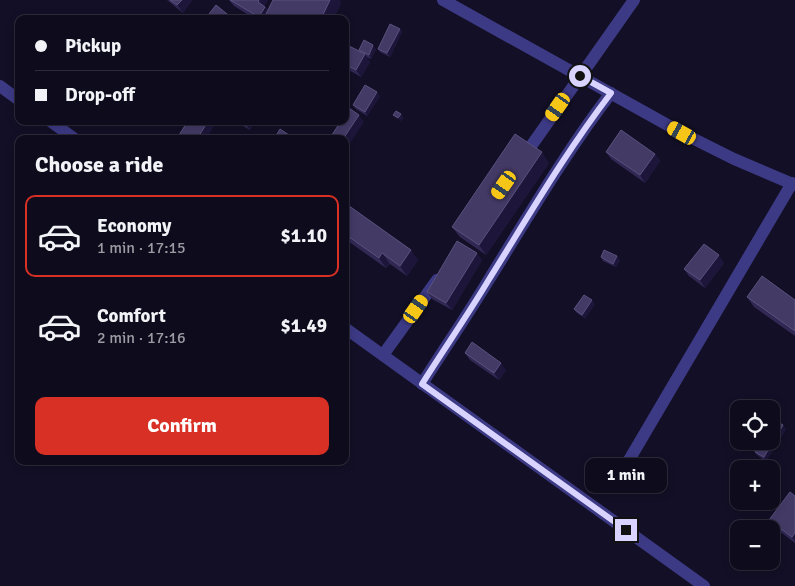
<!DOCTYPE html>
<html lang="en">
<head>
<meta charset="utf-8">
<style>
  :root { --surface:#0e0b1c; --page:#1c1929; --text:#f1f3f6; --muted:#9b9ba3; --line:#2e2b3b; --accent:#d93025 }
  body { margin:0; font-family:Signika,sans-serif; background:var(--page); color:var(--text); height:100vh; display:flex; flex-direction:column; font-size:19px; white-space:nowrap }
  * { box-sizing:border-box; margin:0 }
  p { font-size:16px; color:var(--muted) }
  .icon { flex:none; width:28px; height:28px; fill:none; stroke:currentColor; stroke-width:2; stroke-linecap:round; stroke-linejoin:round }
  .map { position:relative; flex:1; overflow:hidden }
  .panel { position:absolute; left:15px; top:135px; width:334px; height:330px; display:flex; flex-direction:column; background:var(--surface); border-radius:10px; box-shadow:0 2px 8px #0003,0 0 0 1px var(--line) }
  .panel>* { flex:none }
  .top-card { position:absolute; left:15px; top:15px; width:334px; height:110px; border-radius:10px; box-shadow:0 2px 8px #0003,0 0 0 1px var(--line); display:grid; align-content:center; height:110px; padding:0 20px; background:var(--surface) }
  .tools { position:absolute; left:730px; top:400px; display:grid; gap:10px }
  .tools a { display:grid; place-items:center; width:50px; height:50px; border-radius:10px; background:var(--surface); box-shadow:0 2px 8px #0003,0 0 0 1px var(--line); font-size:25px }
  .end { position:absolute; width:22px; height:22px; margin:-11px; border:6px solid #d9d4ff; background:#111; box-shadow:0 0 0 2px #111 }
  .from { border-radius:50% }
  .bubble { position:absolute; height:35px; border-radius:10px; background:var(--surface); box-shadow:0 2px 8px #0003,0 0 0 1px var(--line); font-size:16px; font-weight:800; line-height:35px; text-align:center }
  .car { position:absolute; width:15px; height:30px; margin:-15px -8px; border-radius:6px; box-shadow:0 0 4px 1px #0007; background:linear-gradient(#f5c518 24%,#345 0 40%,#f5c518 0 76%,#345 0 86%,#f5c518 0) }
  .top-card b { display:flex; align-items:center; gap:18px; height:48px; font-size:19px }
  .top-card b+b { border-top:1px solid var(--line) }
  .top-card i { width:12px; height:12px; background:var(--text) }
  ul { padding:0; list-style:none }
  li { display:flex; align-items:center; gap:15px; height:82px; margin:0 10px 8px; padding:0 10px; border:2px solid transparent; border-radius:10px }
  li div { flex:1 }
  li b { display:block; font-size:19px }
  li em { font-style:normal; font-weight:800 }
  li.active { border-color:var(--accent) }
  li>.icon { width:45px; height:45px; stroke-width:1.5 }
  h2 { padding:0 20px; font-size:22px; line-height:60px }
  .cta { display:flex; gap:10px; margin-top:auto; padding:10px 20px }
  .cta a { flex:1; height:58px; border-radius:10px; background:var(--accent); color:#fff; font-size:20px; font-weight:800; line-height:58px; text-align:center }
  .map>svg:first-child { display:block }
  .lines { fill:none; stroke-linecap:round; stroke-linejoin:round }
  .minor { stroke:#3d3a85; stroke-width:12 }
  .wall { fill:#312854 }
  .shaded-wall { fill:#1d163a }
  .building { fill:#433a66; stroke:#5a527e }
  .route { stroke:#d9d4ff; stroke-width:6 }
</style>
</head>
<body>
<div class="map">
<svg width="795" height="586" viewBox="0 0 795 586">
  <rect width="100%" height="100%" fill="#130f26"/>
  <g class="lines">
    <g class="minor">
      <polyline points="443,0 682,133 734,159 795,185"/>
      <polyline points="0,86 19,100"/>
      <polyline points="50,121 75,139"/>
      <polyline points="522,159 634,0"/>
      <polyline points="345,328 704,586"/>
      <polyline points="383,355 437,280"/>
      <path d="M422,384C444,349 467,316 488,281C528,217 565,153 611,93"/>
      <polyline points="622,472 792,183"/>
    </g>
  </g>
  <g class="wall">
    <polygon points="167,0 192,0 183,13"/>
    <polygon points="229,0 268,0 264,6 268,10 273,0 339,0 341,3 333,19 255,19 234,6"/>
    <polygon points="400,29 402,32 390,57 380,52 378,49"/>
    <polygon points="345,44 359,51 376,49 371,59 366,57 370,62 361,77 345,68"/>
    <polygon points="380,96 367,116 356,109 353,105"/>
    <polygon points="234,121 255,121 250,130"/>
    <polygon points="606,152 655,154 660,161 645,183 611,159"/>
    <polygon points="549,163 486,255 460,237 452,227"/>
    <polygon points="345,203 418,260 407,276 390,264 386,268 345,239"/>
    <polygon points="601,257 620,260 616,267 603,261"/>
    <polygon points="482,260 452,310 432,299 427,292"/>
    <polygon points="724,263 705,288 689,276 684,269"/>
    <polygon points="747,297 795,300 795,336 754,307"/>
    <polygon points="595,304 585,318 577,313 574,309"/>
    <polygon points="465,353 506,370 499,380 470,360"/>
    <polygon points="786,429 766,461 757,455 755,452"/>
    <polygon points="795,496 795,543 774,527 769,520"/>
  </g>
  <g class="shaded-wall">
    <polygon points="182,0 192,0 183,13 177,5"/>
    <polygon points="259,0 268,0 263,9 258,2"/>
    <polygon points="330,0 339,0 341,3 333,19 321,19"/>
    <polygon points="265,7 271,14 264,18 265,19 261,19 259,17"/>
    <polygon points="400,29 402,32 390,57 387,53"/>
    <polygon points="373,45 376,49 371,59 369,55"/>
    <polygon points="365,54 370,62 361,77 356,70"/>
    <polygon points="377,92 380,96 367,116 365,112"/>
    <polygon points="401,114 404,118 400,122 398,118"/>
    <polygon points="359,115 364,122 345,151 345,139 343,139"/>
    <polygon points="208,121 214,121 216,123 206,139 201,139 199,136"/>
    <polygon points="250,121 255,121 250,130 247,126"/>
    <polygon points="542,152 549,163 486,255 479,245"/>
    <polygon points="655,154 660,161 645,183 640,175"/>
    <polygon points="411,250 418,260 407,276 400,266"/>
    <polygon points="382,253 390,264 386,268 379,258"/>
    <polygon points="477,253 482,260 452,310 446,303"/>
    <polygon points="719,255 724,263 705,288 700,280"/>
    <polygon points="617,256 620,260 616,267 613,264"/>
    <polygon points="592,300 595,304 585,318 582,315"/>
    <polygon points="501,363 506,370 499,380 494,373"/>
    <polygon points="783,425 786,429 766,461 764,457"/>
    <polygon points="795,533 795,541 792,537"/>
  </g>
  <g class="building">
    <polygon points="170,0 182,0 177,5"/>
    <polygon points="230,0 259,0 258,2 265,7 259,17"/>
    <polygon points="273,0 330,0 321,19 266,19 264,18"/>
    <polygon points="216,5 232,18 232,19 205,19"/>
    <polygon points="390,24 400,29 387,53 378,49"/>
    <polygon points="364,40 373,45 369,55 359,50"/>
    <polygon points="345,44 365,54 356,70 345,64"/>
    <polygon points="365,85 377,92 365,112 353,105"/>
    <polygon points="349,108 359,115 343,139 331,139 330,138 341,121 345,121 345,115"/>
    <polygon points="396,111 401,114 398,118 393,115"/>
    <polygon points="188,121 208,121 199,136 204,139 186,139 179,135"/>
    <polygon points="238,121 250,121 247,126"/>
    <polygon points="280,129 292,137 291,139 274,139"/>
    <polygon points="621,130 655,154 640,175 606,152"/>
    <polygon points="515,134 542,152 479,245 452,227"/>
    <polygon points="345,203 411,250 400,266 382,253 379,258 345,234"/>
    <polygon points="457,241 477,253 446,303 427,292"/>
    <polygon points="704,244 719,255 700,280 684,269"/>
    <polygon points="604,250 617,256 613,264 601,257"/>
    <polygon points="762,276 795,300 795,331 747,297"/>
    <polygon points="584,295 592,300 582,315 574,309"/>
    <polygon points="472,342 501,363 494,373 465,353"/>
    <polygon points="775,420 783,425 764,457 755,452 761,441 771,441 771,425"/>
    <polygon points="790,492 795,496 795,533 792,537 769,520"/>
  </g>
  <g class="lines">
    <path class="route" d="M580,76L611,93C565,153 528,217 488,281C467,316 444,349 422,384L626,530"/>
  </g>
</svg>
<div class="tools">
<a><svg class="icon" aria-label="locate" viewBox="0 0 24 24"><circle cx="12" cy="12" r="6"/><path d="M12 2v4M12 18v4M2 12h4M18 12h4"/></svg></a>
<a>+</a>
<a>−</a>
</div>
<i class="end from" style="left:580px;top:76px"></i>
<i class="end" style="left:626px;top:530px"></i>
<div class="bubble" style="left:585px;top:458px;width:82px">1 min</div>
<i class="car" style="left:558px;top:107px;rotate:215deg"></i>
<i class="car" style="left:682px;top:133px;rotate:299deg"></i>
<i class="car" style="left:504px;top:185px;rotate:215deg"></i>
<i class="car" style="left:416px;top:309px;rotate:35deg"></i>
<div class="top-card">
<b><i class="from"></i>Pickup</b>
<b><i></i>Drop-off</b>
</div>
<section class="panel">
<h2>Choose a ride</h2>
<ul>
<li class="active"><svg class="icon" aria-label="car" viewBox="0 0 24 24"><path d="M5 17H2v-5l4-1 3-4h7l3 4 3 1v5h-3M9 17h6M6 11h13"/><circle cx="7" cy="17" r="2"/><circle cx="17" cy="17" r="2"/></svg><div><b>Economy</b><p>1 min · 17:15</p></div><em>$1.10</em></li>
<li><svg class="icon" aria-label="car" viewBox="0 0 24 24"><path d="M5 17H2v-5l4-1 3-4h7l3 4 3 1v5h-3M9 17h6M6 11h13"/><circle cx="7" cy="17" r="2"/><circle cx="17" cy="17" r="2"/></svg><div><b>Comfort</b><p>2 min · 17:16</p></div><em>$1.49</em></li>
</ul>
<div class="cta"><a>Confirm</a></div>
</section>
</div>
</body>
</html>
